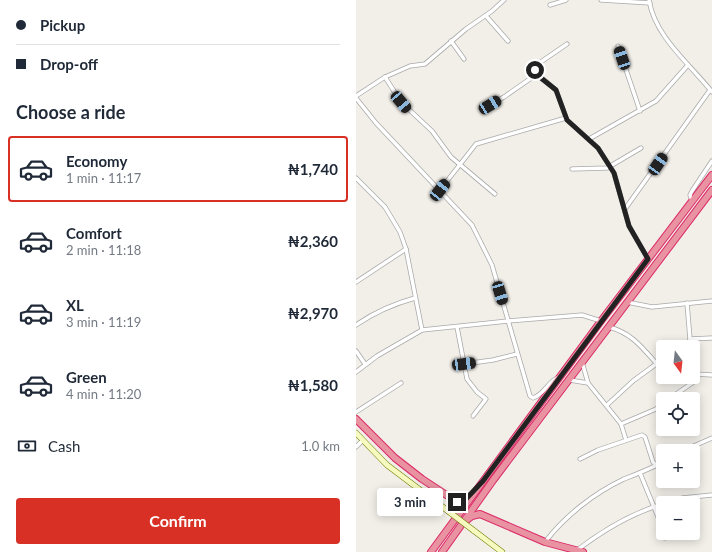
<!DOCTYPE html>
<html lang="en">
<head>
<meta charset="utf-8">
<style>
  :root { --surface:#fff; --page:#f2f2f3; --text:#1f2937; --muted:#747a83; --line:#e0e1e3; --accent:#d93025 }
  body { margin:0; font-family:Lato,sans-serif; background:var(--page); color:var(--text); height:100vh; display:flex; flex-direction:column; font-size:15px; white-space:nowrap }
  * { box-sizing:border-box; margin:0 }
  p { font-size:13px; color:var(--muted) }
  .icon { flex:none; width:22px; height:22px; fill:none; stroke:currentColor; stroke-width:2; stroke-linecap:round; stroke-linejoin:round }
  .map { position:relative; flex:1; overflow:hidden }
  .sheet { display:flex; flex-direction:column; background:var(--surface); width:356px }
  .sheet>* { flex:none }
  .hud { display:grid; align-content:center; height:88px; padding:0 16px; background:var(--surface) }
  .needle { width:26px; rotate:165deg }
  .controls { position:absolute; left:300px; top:340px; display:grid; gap:8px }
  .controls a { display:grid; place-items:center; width:44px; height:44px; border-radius:4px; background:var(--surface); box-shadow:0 2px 10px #0003; font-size:20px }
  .end { position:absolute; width:18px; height:18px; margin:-9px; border:5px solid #222; background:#fff; box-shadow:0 0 0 2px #fff }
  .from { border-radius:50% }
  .bubble { position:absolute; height:28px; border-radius:4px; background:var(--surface); box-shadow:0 2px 10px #0003; font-size:13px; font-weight:700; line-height:28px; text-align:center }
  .car { position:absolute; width:12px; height:24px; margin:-12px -6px; border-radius:5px; box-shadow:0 0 3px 1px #0007; background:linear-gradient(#222 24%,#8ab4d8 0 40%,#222 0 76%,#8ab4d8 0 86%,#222 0) }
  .hud b { display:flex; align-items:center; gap:14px; height:38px; font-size:15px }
  .hud b+b { border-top:1px solid var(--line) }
  .hud i { width:10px; height:10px; background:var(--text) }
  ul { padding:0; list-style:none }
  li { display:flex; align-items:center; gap:12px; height:66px; margin:0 8px 6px; padding:0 8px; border:2px solid transparent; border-radius:4px }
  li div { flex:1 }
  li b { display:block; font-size:15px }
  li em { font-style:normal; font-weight:700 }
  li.on { border-color:var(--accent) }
  li>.icon { width:36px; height:36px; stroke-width:1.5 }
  h2 { padding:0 16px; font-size:18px; line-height:48px }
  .pay { display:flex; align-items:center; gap:10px; height:44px; padding:0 16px; font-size:15px }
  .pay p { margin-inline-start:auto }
  .button { display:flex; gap:8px; margin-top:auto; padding:8px 16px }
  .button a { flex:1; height:46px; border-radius:4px; background:var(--accent); color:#fff; font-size:16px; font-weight:700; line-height:46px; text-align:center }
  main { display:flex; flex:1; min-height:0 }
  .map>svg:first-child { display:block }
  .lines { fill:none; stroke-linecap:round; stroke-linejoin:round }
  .street-casing { stroke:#a9a9a9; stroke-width:5 }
  .secondary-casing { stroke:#707d05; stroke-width:6 }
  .highway-casing { stroke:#dc2a67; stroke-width:8 }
  .street { stroke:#fff; stroke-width:3.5 }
  .secondary { stroke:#f7fabf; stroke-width:5 }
  .highway { stroke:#e892a2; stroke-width:6 }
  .secondary-bridge-casing { stroke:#707d05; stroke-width:6; stroke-linecap:butt }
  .secondary-bridge { stroke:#f7fabf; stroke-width:5 }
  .route { stroke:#222; stroke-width:5 }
</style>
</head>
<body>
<main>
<section class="sheet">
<div class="hud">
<b><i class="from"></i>Pickup</b>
<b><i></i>Drop-off</b>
</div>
<h2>Choose a ride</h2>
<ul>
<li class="on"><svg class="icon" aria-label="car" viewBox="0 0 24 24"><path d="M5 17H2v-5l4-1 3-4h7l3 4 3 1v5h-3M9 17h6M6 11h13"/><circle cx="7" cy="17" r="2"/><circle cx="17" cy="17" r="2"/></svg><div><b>Economy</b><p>1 min · 11:17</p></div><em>₦1,740</em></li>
<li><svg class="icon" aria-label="car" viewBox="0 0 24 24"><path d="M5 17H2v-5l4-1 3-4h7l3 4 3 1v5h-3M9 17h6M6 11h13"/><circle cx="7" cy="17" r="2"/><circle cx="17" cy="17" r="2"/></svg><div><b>Comfort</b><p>2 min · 11:18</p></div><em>₦2,360</em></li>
<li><svg class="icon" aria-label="car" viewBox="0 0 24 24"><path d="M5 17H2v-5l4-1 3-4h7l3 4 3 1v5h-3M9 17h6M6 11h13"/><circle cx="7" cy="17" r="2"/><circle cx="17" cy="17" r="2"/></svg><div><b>XL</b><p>3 min · 11:19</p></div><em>₦2,970</em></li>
<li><svg class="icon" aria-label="car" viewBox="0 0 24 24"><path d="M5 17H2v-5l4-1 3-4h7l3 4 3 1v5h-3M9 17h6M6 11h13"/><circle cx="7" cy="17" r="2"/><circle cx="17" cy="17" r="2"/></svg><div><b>Green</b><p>4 min · 11:20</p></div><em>₦1,580</em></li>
</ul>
<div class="pay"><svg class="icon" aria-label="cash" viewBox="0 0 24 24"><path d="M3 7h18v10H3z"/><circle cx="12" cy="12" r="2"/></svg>Cash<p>1.0 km</p></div>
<div class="button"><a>Confirm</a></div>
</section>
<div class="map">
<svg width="356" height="552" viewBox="0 0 356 552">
  <rect width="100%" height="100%" fill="#f2efe9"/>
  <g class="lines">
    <g class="street-casing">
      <g id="street">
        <polyline points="245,0 294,3"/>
        <path d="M293,0C299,37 334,64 356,92"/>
        <polyline points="194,5 210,0"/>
        <polyline points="130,16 152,41"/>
        <polyline points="95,41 108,59"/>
        <polyline points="262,46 284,111"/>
        <polyline points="181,74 179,66 211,44"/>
        <polyline points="29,77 45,102 76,131 95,157 139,194"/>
        <polyline points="0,96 29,77 54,66 69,64 110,29 136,11 148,0"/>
        <path d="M0,98L20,123L116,225L136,265L174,396L177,398C189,394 192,381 203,377"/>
        <polyline points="127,109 148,97 181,74 200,90 211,120 242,148 258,173 273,226 292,259"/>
        <polyline points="233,139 300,101 332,65"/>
        <polyline points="216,169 251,168 285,148"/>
        <polyline points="0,178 29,207 44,232 50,249 66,330"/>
        <polyline points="84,190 120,144 210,118"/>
        <polyline points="336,201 334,195 336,191 356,161"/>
        <polyline points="269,209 354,90"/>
        <polyline points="0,282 50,249"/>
        <polyline points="271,302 296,307 356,301"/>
        <polyline points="331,303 334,339"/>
        <path d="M0,325C19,312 37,304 59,298"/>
        <polyline points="101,327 111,379 121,392 130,399 117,416"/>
        <path d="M253,327C275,333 285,346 300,363"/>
        <polyline points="335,347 334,339 356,338"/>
        <polyline points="0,351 9,364"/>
        <polyline points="226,362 232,383 265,424 300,409 307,404"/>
        <polyline points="108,364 137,360 161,354"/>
        <polyline points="0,372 21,356 66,330 152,321 226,315 245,321"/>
        <polyline points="339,374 356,375"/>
        <polyline points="213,380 232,383"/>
        <polyline points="313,399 339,381 337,359"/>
        <polyline points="251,405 277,381 307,359"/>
        <polyline points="0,412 45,383"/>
        <polyline points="265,424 270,440"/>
        <polyline points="0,447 6,441"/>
        <polyline points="326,451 356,438"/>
        <polyline points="224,459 242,450 286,435 289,437 297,462 301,466"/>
        <polyline points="284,473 307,529"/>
        <polyline points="311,503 326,498 356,495"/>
        <polyline points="308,533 309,538"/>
        <path d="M189,542C209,516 238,493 268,479C281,474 294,469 307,462"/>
        <path d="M220,551C246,531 276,513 307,504"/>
      </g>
    </g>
    <g class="secondary-casing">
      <g id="secondary">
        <polyline points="0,433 31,465 92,511"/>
        <polyline points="117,530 146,552"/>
      </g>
    </g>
    <g class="highway-casing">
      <g id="highway">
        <polyline points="0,419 39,458 66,479 101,502 108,501 112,497"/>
        <polyline points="111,520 116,516 124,514 189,542 227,552"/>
        <polyline points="75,552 245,321 356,175"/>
        <polyline points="86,552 138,479 356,190"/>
      </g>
    </g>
    <use href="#street" class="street"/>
    <use href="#secondary" class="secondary"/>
    <use href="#highway" class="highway"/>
    <g class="secondary-bridge-casing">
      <polyline id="secondary-bridge" points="92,511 117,530"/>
    </g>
    <use href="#secondary-bridge" class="secondary-bridge"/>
  </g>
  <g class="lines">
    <polyline class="route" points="101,502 108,501 127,481 292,259 273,226 258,173 242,148 211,120 200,90 180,74 179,70"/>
  </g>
</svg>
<div class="controls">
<a><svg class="needle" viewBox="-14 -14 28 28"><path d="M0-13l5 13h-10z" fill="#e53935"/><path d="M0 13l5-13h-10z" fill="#747a83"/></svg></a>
<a><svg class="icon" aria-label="locate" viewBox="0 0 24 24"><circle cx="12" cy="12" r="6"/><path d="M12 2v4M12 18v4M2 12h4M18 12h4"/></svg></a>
<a>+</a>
<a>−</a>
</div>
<i class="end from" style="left:179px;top:70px"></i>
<i class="end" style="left:101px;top:502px"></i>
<div class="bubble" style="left:21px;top:488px;width:66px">3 min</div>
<i class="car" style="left:266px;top:58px;rotate:341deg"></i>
<i class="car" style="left:45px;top:102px;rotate:140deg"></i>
<i class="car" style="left:134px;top:105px;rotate:59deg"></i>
<i class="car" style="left:302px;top:164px;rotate:34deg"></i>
<i class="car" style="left:84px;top:190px;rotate:38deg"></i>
<i class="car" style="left:144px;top:293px;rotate:163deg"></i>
<i class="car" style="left:108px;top:364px;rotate:83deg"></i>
</div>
</main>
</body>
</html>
